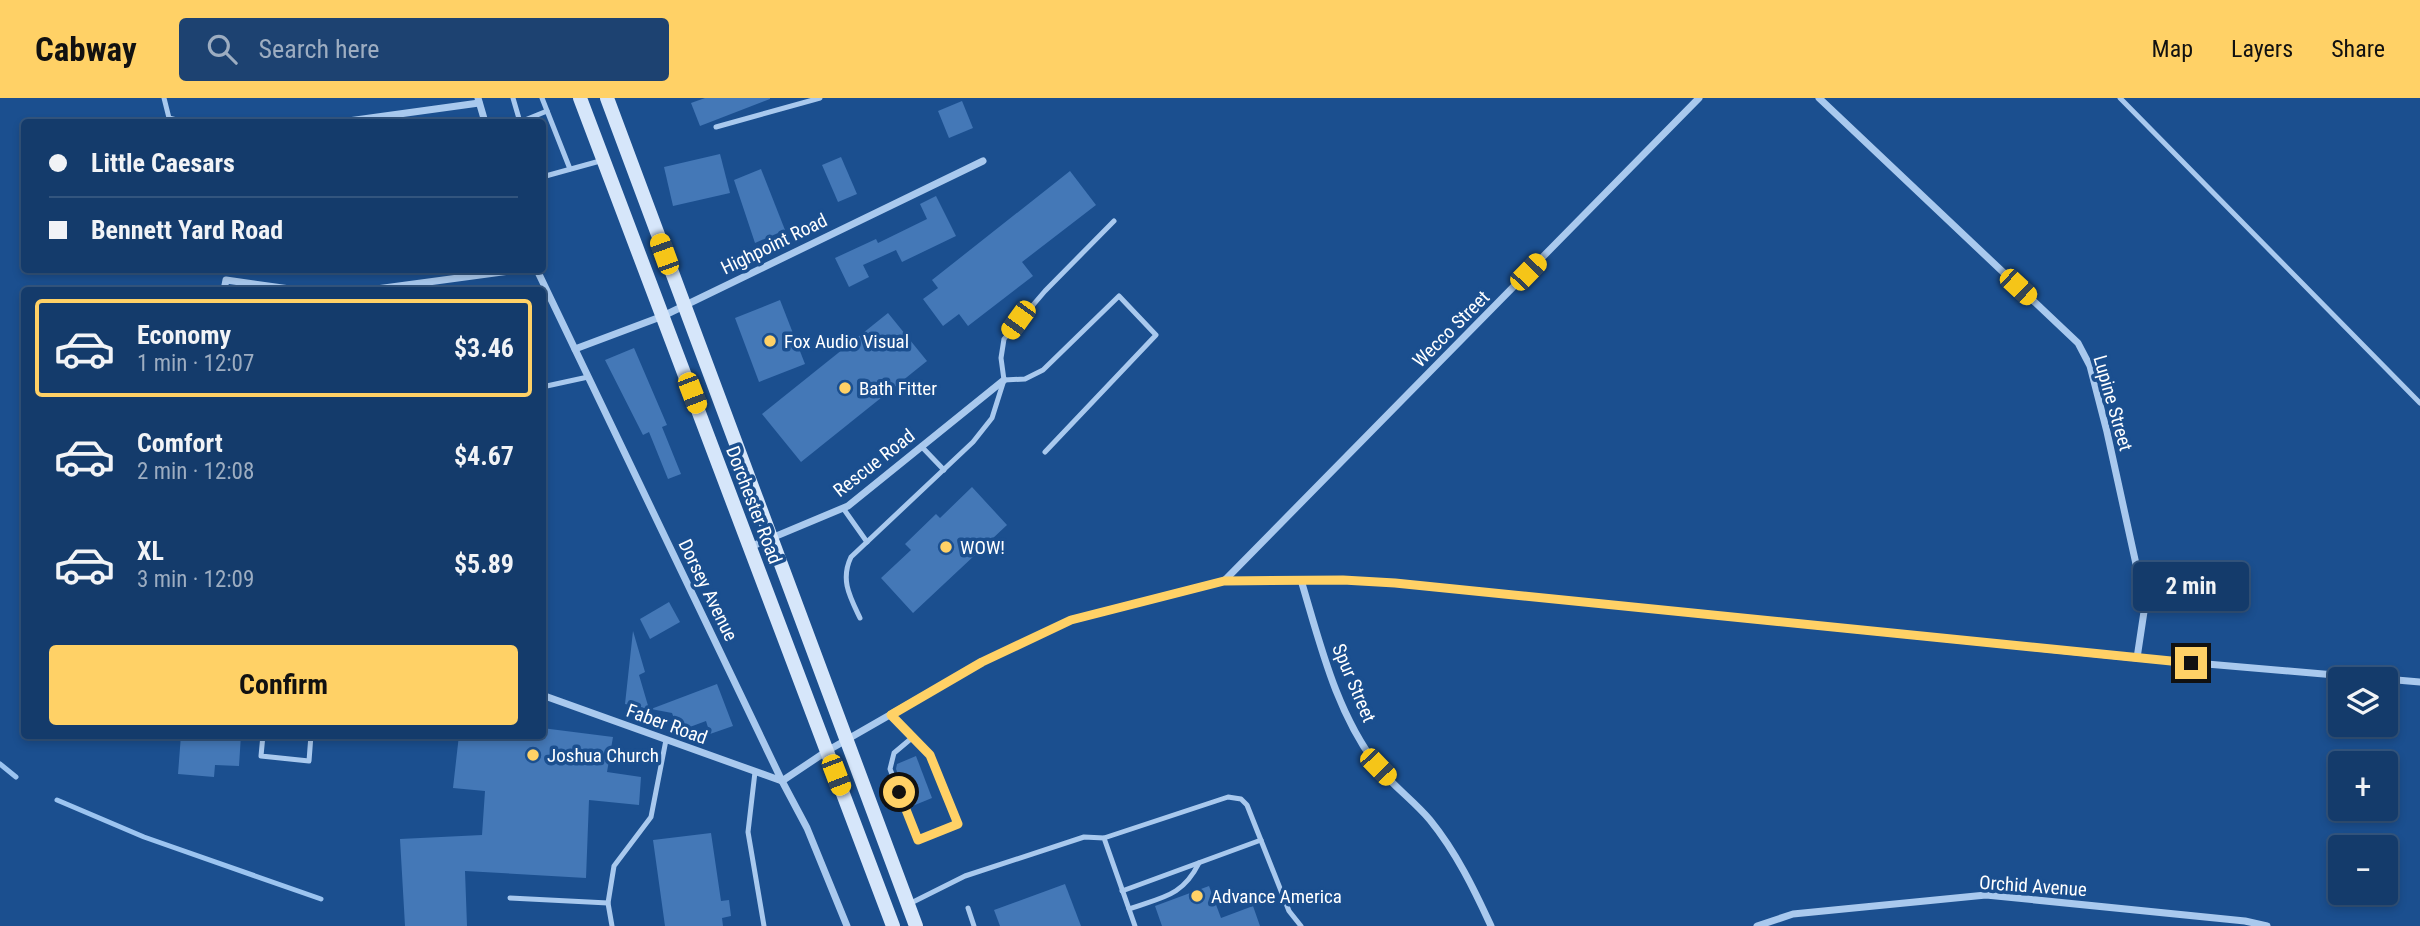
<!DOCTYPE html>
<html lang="en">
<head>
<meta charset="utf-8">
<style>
  :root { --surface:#143b6b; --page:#1d4271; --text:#f1f3f6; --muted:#9dadc1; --line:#33557e; --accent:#ffd166 }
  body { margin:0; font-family:"Roboto Condensed",sans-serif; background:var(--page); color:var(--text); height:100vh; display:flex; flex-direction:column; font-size:26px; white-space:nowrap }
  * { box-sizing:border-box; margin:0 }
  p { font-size:23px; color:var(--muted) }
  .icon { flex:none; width:38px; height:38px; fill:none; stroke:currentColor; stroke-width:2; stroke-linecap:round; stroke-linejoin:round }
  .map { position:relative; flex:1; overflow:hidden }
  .drawer { position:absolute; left:21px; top:189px; width:525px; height:452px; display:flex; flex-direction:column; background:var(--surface); border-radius:7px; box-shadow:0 4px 10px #0003,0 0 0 2px var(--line) }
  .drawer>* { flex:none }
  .hud { position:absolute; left:21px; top:21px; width:525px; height:154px; border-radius:7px; box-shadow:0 4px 10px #0003,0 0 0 2px var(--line); display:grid; align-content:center; height:154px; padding:0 28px; background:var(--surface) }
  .tools { position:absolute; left:2328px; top:569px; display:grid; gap:14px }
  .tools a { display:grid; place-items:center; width:70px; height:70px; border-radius:7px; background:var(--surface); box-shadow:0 4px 10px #0003,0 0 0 2px var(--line); font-size:35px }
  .end { position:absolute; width:32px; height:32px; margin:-16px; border:9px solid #ffd166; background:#111; box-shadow:0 0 0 4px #111 }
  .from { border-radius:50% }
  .bubble { position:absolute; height:49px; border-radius:7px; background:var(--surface); box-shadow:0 4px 10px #0003,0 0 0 2px var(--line); font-size:23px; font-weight:700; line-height:49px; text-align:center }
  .car { position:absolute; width:21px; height:42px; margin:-21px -10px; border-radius:9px; box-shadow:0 0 5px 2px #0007; background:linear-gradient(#f5c518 24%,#345 0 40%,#f5c518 0 76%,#345 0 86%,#f5c518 0) }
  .hud b { display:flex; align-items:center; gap:24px; height:66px; font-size:26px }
  .hud b+b { border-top:2px solid var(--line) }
  .hud i { width:18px; height:18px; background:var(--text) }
  ul { padding:12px 0 0; list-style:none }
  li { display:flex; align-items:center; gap:21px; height:98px; margin:0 14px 10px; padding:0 14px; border:4px solid transparent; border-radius:7px }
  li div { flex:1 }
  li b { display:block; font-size:26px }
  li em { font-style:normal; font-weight:700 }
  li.current { border-color:var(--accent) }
  li>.icon { width:63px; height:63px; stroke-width:1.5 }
  .primary-button { display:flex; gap:14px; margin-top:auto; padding:14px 28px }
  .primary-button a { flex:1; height:80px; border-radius:7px; background:var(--accent); color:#111; font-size:28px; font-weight:700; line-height:80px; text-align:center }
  header { display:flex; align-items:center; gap:42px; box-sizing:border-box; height:98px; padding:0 35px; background:var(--accent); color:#111 }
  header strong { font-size:33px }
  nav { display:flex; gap:38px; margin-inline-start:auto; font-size:24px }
  .search { width:490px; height:63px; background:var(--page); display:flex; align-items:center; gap:18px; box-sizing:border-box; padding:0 24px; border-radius:7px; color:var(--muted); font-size:26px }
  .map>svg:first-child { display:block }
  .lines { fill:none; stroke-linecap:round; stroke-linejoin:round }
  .stream { stroke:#9cc4f0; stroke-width:5 }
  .building { fill:#4478b7 }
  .service { stroke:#a9c9ee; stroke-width:5 }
  .minor { stroke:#a9c9ee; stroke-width:7 }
  .secondary { stroke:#d6e6fa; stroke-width:14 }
  .route { stroke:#ffd166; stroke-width:9 }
  .poi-dot { fill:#ffd166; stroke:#1b4f8f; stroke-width:2.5 }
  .labels { text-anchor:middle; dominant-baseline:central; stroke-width:7; stroke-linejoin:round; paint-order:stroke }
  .street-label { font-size:19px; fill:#fff; stroke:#1b4f8f }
  .poi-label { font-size:19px; fill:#fff; stroke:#1b4f8f; text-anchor:start }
</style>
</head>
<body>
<header>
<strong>Cabway</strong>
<div class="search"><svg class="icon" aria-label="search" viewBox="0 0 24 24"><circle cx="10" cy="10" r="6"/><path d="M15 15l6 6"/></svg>Search here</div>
<nav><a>Map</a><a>Layers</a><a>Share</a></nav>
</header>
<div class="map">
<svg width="2420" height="828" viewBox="0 0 2420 828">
  <rect width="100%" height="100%" fill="#1b4f8f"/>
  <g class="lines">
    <g class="stream">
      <polyline points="0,666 16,679"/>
      <polyline points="57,702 144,739 321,801"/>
    </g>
  </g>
  <g class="building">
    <polygon points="705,0 770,0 770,1 700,28 691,5"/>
    <polygon points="962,3 973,30 949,40 938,13"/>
    <polygon points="720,56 730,95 673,108 664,69"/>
    <polygon points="841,59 857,96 838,104 822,67"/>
    <polygon points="761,71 785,132 755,145 734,82"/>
    <polygon points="1070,73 1096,107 1022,164 1033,178 968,228 959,216 943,228 923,201 938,190 932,182"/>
    <polygon points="936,98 956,138 902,164 896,152 863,167 869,179 849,189 835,160 876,141 878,145 927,121 920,106"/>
    <polygon points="780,202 805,266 759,284 735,220"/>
    <polygon points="888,215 927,263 801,364 762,316"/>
    <polygon points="634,250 667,327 662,329 681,376 668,381 649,334 643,337 605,262"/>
    <polygon points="972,389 1007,427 913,515 881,480 911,452 905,446 936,416 940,420"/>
    <polygon points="669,504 680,524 650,541 640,521"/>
    <polygon points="633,533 645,574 639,577 649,611 625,606"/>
    <polygon points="717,586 733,628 710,636 706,623 679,633 672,615 651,611"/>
    <polygon points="542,630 613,639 607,674 641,679 639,707 589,702 586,780 465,773 467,828 405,828 400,741 482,737 485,693 453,690 459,637 542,637"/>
    <polygon points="181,637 241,637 239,668 215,667 214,679 178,676"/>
    <polygon points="916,658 932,700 910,709 896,671 897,666"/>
    <polygon points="711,735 721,803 729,802 731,818 722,820 723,828 665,828 653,742"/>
    <polygon points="1065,786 1081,828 1000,828 994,812"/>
    <polygon points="1209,788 1221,820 1253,808 1260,828 1162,828 1155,808"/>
  </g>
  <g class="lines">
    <g class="service">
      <polyline points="164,0 169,20 184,24"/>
      <polyline points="513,0 520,24"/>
      <polyline points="542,0 570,71"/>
      <polyline points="2120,0 2420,305"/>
      <polyline points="520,24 547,13"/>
      <polyline points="716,29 820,0"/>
      <polyline points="542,79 600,63"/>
      <polyline points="1004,282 1025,281 1043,272 1119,198 1156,237 1045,354"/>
      <polyline points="542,289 588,279"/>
      <polyline points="921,348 944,372"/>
      <polyline points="843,410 867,444"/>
      <path d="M860,520C850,499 840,482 851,459L973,344L992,320L1004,282L1001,260L1004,241L1045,193L1114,123"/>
      <polyline points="891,617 930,657 958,726 918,742 890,671 894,655 913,639"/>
      <polyline points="263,637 261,658 309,663 311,637"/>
      <polyline points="755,674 748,734 764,828"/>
      <polyline points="1104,740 1228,699 1241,701 1247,707 1289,813 1301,828"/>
      <polyline points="1122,793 1261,742"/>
      <polyline points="510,800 608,805"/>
      <polyline points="911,805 965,778 1084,739 1104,740 1135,828"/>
      <polyline points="968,810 974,828"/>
      <path d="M1129,811C1162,799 1182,799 1199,765"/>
      <polyline points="612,828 608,805 614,768 651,719 666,642"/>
    </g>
    <g class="minor">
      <polyline points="478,0 485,24"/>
      <polyline points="1819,0 2078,245 2090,268 2107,334 2145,507 2137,560"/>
      <polyline points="341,24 479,5"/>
      <polyline points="537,172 782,683 807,730 847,828"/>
      <polyline points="224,192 226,182 297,192"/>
      <polyline points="369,192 517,172"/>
      <polyline points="575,251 663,218 983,63"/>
      <polyline points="750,449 848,408 1004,282"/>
      <path d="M1301,482C1320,545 1336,615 1378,669C1393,688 1414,703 1430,722C1456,754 1474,791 1491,828"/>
      <polyline points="1224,483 1699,0"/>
      <polyline points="2385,581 2420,584"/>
      <polyline points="542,597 782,683"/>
      <polyline points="782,683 827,653 982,564 1071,522 1224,483 1343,482 1395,485 2137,560 2381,581"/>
      <polyline points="1757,828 1793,816 1986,797 2245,823 2267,828"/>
    </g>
    <g class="secondary">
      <polyline points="580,0 893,828"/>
      <polyline points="607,0 916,828"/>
    </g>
  </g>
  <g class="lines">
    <polyline class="route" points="899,694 918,742 958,726 930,657 891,617 982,564 1071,522 1224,483 1343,482 1395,485 2191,565"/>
  </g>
  <g class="poi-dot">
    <circle cx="770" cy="243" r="7"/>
    <circle cx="845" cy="290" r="7"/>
    <circle cx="946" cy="449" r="7"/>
    <circle cx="533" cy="657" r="7"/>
    <circle cx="1197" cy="798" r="7"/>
  </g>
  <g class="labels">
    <g class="street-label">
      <text transform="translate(774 146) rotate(-26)">Highpoint Road</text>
      <text transform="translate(1451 231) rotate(-45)">Wecco Street</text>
      <text transform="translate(2113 305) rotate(74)">Lupine Street</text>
      <text transform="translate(874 365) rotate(-38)">Rescue Road</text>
      <text transform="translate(754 407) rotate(69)">Dorchester Road</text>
      <text transform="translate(708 492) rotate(64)">Dorsey Avenue</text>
      <text transform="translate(1354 585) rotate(67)">Spur Street</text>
      <text transform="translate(667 626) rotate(20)">Faber Road</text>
      <text transform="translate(2033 788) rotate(4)">Orchid Avenue</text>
    </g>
    <g class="poi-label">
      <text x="784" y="243">Fox Audio Visual</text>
      <text x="859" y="290">Bath Fitter</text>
      <text x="960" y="449">WOW!</text>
      <text x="547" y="657">Joshua Church</text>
      <text x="1211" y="798">Advance America</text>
    </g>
  </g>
</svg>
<div class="tools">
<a><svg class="icon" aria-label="layers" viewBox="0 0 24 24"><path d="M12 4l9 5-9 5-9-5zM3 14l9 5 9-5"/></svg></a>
<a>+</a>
<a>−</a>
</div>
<i class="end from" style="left:899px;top:694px"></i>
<i class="end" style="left:2191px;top:565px"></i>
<div class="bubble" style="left:2133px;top:464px;width:116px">2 min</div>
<i class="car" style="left:664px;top:156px;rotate:340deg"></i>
<i class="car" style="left:1528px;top:174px;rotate:44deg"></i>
<i class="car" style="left:2018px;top:189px;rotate:133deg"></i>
<i class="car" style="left:1018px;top:222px;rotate:216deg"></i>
<i class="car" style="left:692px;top:295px;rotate:159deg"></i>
<i class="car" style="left:1378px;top:669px;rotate:136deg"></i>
<i class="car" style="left:836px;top:677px;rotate:159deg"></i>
<div class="hud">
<b><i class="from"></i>Little Caesars</b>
<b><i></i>Bennett Yard Road</b>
</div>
<section class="drawer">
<ul>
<li class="current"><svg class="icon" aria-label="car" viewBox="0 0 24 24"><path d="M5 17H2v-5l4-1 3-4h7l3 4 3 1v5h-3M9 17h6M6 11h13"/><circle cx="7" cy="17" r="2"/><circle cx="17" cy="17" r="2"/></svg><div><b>Economy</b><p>1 min · 12:07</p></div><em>$3.46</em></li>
<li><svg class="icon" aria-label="car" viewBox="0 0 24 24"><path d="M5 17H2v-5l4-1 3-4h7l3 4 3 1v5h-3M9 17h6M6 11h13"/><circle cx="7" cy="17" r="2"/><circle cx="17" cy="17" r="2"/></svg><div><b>Comfort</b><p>2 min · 12:08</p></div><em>$4.67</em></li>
<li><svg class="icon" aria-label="car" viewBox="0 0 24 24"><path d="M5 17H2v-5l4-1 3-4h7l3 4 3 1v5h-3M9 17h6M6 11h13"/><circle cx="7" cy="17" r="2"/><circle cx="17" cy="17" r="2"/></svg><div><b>XL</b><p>3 min · 12:09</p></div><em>$5.89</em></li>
</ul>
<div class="primary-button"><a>Confirm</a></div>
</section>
</div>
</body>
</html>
